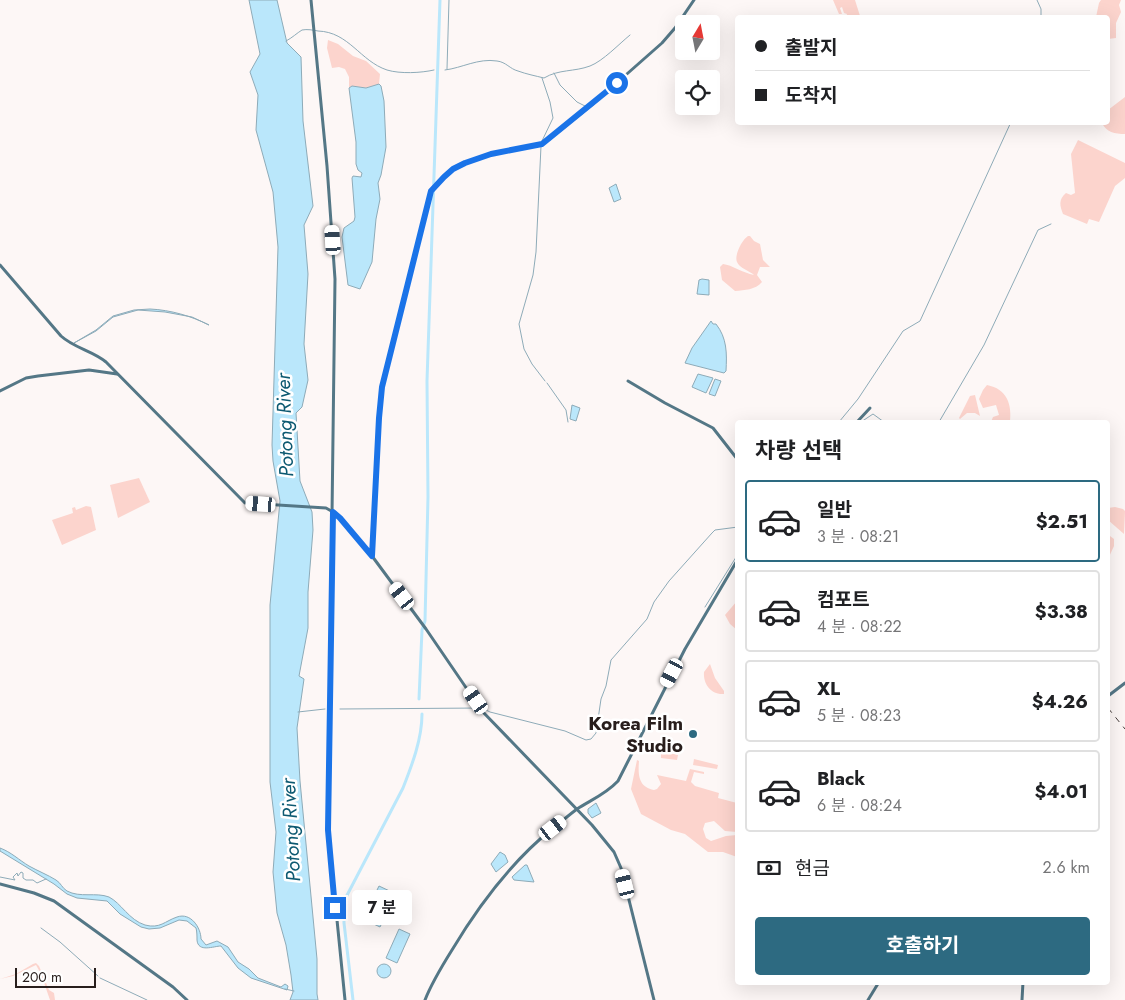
<!DOCTYPE html>
<html lang="ko">
<head>
<meta charset="utf-8">
<style>
  :root { --surface:#fff; --page:#f6f6f6; --text:#202124; --muted:#757577; --line:#e0e0e0; --accent:#2d6a81 }
  body { margin:0; font-family:Jost,"Noto Sans KR",sans-serif; background:var(--page); color:var(--text); height:100vh; display:flex; flex-direction:column; font-size:19px; white-space:nowrap }
  * { box-sizing:border-box; margin:0 }
  p { font-size:16px; color:var(--muted) }
  .icon { flex:none; width:28px; height:28px; fill:none; stroke:currentColor; stroke-width:2; stroke-linecap:round; stroke-linejoin:round }
  .map { position:relative; flex:1; overflow:hidden }
  .sheet { position:absolute; left:735px; top:420px; width:375px; height:565px; display:flex; flex-direction:column; background:var(--surface); border-radius:5px; box-shadow:0 5px 20px #0002 }
  .sheet>* { flex:none }
  .guide { position:absolute; left:735px; top:15px; width:375px; height:110px; border-radius:5px; box-shadow:0 5px 20px #0002; display:grid; align-content:center; height:110px; padding:0 20px; background:var(--surface) }
  .needle { width:32px; rotate:10deg }
  .controls { position:absolute; left:675px; top:15px; display:grid; gap:10px }
  .controls a { display:grid; place-items:center; width:45px; height:45px; border-radius:5px; background:var(--surface); box-shadow:0 5px 20px #0002; font-size:25px }
  .scale { position:absolute; left:15px; bottom:12px; width:81px; box-sizing:border-box; padding-left:5px; border:2px solid #281e1c; border-top:0; font-size:14px; line-height:18px; white-space:nowrap; color:#281e1c; -webkit-text-stroke:4px #fff; paint-order:stroke }
  .end { position:absolute; width:22px; height:22px; margin:-11px; border:6px solid #1a73e8; background:#fff; box-shadow:0 0 0 2px #fff }
  .from { border-radius:50% }
  .bubble { position:absolute; height:35px; border-radius:5px; background:var(--surface); box-shadow:0 5px 20px #0002; font-size:16px; font-weight:700; line-height:35px; text-align:center }
  .car { position:absolute; width:15px; height:30px; margin:-15px -8px; border-radius:6px; box-shadow:0 0 4px 1px #0007; background:linear-gradient(#fff 24%,#345 0 40%,#fff 0 76%,#345 0 86%,#fff 0) }
  .guide b { display:flex; align-items:center; gap:18px; height:48px; font-size:19px }
  .guide b+b { border-top:1px solid var(--line) }
  .guide i { width:12px; height:12px; background:var(--text) }
  ul { padding:0; list-style:none }
  li { display:flex; align-items:center; gap:15px; height:82px; margin:0 10px 8px; padding:0 10px; border:2px solid var(--line); border-radius:5px }
  li div { flex:1 }
  li b { display:block; font-size:19px }
  li em { font-style:normal; font-weight:700 }
  li.on { border-color:var(--accent) }
  li>.icon { width:45px; height:45px; stroke-width:1.5 }
  h2 { padding:0 20px; font-size:22px; line-height:60px }
  .pay { display:flex; align-items:center; gap:12px; height:55px; padding:0 20px; font-size:19px }
  .pay p { margin-inline-start:auto }
  .primary-button { display:flex; gap:10px; margin-top:auto; padding:10px 20px }
  .primary-button a { flex:1; height:58px; border-radius:5px; background:var(--accent); color:#fff; font-size:20px; font-weight:700; line-height:58px; text-align:center }
  .map>svg:first-child { display:block }
  .green { fill:#fcd4cd }
  .water { fill:#bae7fb; stroke:#8eabb8 }
  .lines { fill:none; stroke-linecap:round; stroke-linejoin:round }
  .stream { stroke:#8eabb8; stroke-width:1 }
  .canal { stroke:#bae7fb; stroke-width:3 }
  .secondary { stroke:#547786; stroke-width:3 }
  .rail { stroke:#453c3a; stroke-width:1; stroke-dasharray:6 6; stroke-linecap:butt }
  .route { stroke:#1a73e8; stroke-width:6 }
  .poi-dot { fill:#2d6a81; stroke:#fff; stroke-width:2 }
  .labels { text-anchor:middle; dominant-baseline:central; stroke-width:5; stroke-linejoin:round; paint-order:stroke }
  .poi-label { font-size:19px; font-weight:bold; fill:#281e1c; stroke:#fff; text-anchor:end }
  .water-label { font-size:20px; font-style:italic; fill:#0c5971; stroke:#fff }
</style>
</head>
<body>
<div class="map">
<svg width="1125" height="1000" viewBox="0 0 1125 1000">
  <rect width="100%" height="100%" fill="#fdf7f6"/>
  <g class="green">
    <polygon points="833,0 855,0 860,16 857,17 846,17 847,14 844,13 842,7 840,8 842,14 839,14"/>
    <polygon points="1101,0 1121,0 1119,5 1121,12 1116,23 1116,38 1108,39 1108,18 1096,17 1099,3"/>
    <polygon points="328,40 338,44 353,56 366,61 380,74 379,84 366,88 352,86 349,88 349,77 345,69 339,67 332,68 327,48"/>
    <path d="M1125,97V134C1115,134 1106,132 1102,123L1108,122V110Z"/>
    <path d="M1078,140L1125,163V178L1115,186L1099,222L1089,219L1087,224L1063,214C1060,206 1058,200 1066,193L1071,195L1075,193L1071,154Z"/>
    <path d="M748,236H750L754,241L760,244L763,260L770,267H760L757,275L762,282C755,290 745,290 735,291L722,280L720,267L723,264C732,265 743,273 754,275C750,271 739,268 737,262C734,255 742,240 748,236Z"/>
    <path d="M987,385C1007,389 1012,404 1010,422H991L993,417L999,415L996,405L983,408L979,399L983,390Z"/>
    <polygon points="975,395 980,416 975,413 967,413 960,419 959,418 970,396"/>
    <polygon points="139,478 150,502 118,518 110,485"/>
    <polygon points="86,506 91,507 96,530 62,545 52,520 73,513 72,508 75,507 76,510"/>
    <polygon points="1115,507 1123,509 1125,511 1124,534 1108,520 1108,508"/>
    <polygon points="1110,536 1114,539 1114,546 1108,559 1108,537"/>
    <polygon points="737,601 737,630 730,624 725,615"/>
    <path d="M710,664L715,678L724,691V694C711,695 703,684 704,672Z"/>
    <polygon points="661,751 678,755 677,760 661,758"/>
    <polygon points="694,759 718,765 717,769 693,765"/>
    <path d="M637,760L639,761C638,774 638,787 654,790L657,789L661,784L657,775L686,781L690,769L704,772V774L694,772L691,782L695,786L719,793L718,798L737,803V832L725,831L714,821L705,823L703,829L706,838L711,841L726,836L737,835V857L723,852H708L685,834L671,830L641,814L631,789Z"/>
    <polygon points="33,964 36,963 39,966 49,990 54,993 55,1000 50,1000 41,974 36,965 13,976 0,979 16,974"/>
  </g>
  <g class="water">
    <polygon points="249,0 277,0 287,43 301,57 303,121 313,206 304,225 308,274 304,344 308,380 302,407 296,413 300,481 312,512 313,530 308,592 308,628 299,676 304,679 297,728 300,781 317,959 317,994 318,1000 290,1000 293,992 291,975 286,945 277,913 273,872 276,832 270,782 270,605 280,501 273,461 272,445 278,247 273,192 256,130 258,95 250,72 260,54"/>
    <polygon points="379,84 381,86 384,101 386,147 381,175 378,183 380,199 376,219 372,262 360,289 348,285 342,237 344,228 354,221 355,217 352,178 353,176 361,177 362,173 358,170 356,164 356,142 349,88 352,86 366,88"/>
    <polygon points="616,184 621,199 614,202 609,188"/>
    <polygon points="702,279 709,280 709,295 697,294 699,280"/>
    <path d="M150,309C171,310 191,316 209,325L192,317L165,312L138,310L113,317L96,331L74,343L96,330L113,316L134,310Z"/>
    <path d="M711,321L713,324H716C727,338 727,353 726,371L724,373L685,363L692,348Z"/>
    <polygon points="698,374 713,378 706,393 692,387"/>
    <polygon points="715,379 721,381 715,396 709,394"/>
    <polygon points="572,405 580,408 576,421 570,419"/>
    <polygon points="596,803 601,813 592,818 588,813 588,809"/>
    <path d="M0,848C11,852 19,860 29,866C38,871 48,875 56,880C61,883 62,888 67,891C80,898 96,892 109,897C121,903 129,920 145,925C160,929 165,921 177,917C191,912 201,928 201,939L206,945L217,941L228,947L238,962L249,969L258,978L281,987L285,984L288,986L287,990L251,978L238,968L221,946C214,946 198,953 197,940C197,936 197,932 196,928L187,921L179,920L160,928L149,929L141,927L120,914L107,901L77,898L67,894L54,884L0,851Z"/>
    <polygon points="500,852 505,855 508,862 496,872 491,864"/>
    <polygon points="525,865 527,865 534,882 514,880 512,877"/>
    <polygon points="379,886 396,894 380,927 363,919"/>
    <polygon points="399,929 410,934 397,963 386,958"/>
    <circle cx="384" cy="971" r="7"/>
  </g>
  <g class="lines">
    <g class="stream">
      <polyline points="1037,0 1041,9 1041,18"/>
      <path d="M286,41C292,38 297,33 302,30C307,29 313,30 318,31C349,32 360,61 387,70C400,74 421,73 434,70"/>
      <polyline points="447,69 449,0"/>
      <path d="M445,70C462,68 478,58 497,61C506,62 510,69 518,71C526,74 536,76 544,78C559,69 574,72 590,66C603,61 619,44 630,35"/>
      <polyline points="554,73 560,85 577,102 585,106"/>
      <polyline points="541,143 553,118 550,102 542,78"/>
      <polyline points="541,146 536,252 533,275 519,324 524,349 532,364 545,381"/>
      <polyline points="547,383 566,410 568,422"/>
      <polyline points="839,422 858,399 903,331 920,321 1011,122"/>
      <polyline points="861,422 873,414 884,422"/>
      <polyline points="939,422 984,345 1038,230 1051,224"/>
      <polyline points="705,607 738,554"/>
      <polyline points="340,709 482,708 490,712 565,731 586,740 591,739 596,733 601,699 606,686 611,660 647,619 654,602 669,581 712,533 715,530 738,527"/>
      <polyline points="298,712 325,709"/>
      <polyline points="0,877 15,880 13,877 17,873 18,876 21,872 23,873 23,878 26,880 33,880 37,883 46,879"/>
      <polyline points="41,928 60,942 98,976"/>
      <polyline points="100,978 147,1000"/>
      <polyline points="285,989 294,991"/>
    </g>
    <g class="canal">
      <polyline points="419,699 422,630 425,621 428,497 427,381 440,0"/>
      <path d="M353,1000L344,923V901L403,788C412,765 422,739 422,714"/>
    </g>
    <g class="secondary">
      <polyline points="311,0 327,166 335,279 328,830 345,1000"/>
      <path d="M0,265L61,336C74,348 93,351 106,362L245,503L326,508L333,512L340,518L372,556L426,629L482,711L592,825L614,852L621,868L654,1000"/>
      <polyline points="628,381 665,403 713,428 738,460"/>
      <polyline points="0,391 26,378 38,376 89,370 117,374"/>
      <polyline points="857,422 870,408"/>
      <path d="M372,555L379,419L382,387L431,191C439,183 445,174 454,169C480,153 513,151 542,144L548,140L594,103L662,43L675,28L694,0"/>
      <polyline points="1108,696 1125,683"/>
      <polyline points="0,884 34,893 54,901 173,987 187,1000"/>
      <path d="M425,1000C432,982 442,966 452,950C480,903 511,862 553,828C561,822 569,815 577,809C591,800 606,794 618,781L685,649L738,559"/>
      <polyline points="868,1000 879,982"/>
      <polyline points="1022,1000 1023,982"/>
    </g>
    <polyline class="rail" points="1108,708 1125,729"/>
  </g>
  <g class="lines">
    <polyline class="route" points="335,908 328,830 333,512 340,518 372,556 379,418 382,387 431,191 444,177 453,169 465,163 491,154 542,144 617,83"/>
  </g>
  <circle class="poi-dot" cx="693" cy="734" r="5"/>
  <g class="labels">
    <g class="poi-label">
      <text x="683" y="723">Korea Film<tspan x="683" dy="22">Studio</tspan></text>
    </g>
    <g class="water-label">
      <text transform="translate(285 425) rotate(-92)">Potong River</text>
      <text transform="translate(291 830) rotate(-93)">Potong River</text>
    </g>
  </g>
</svg>
<div class="controls">
<a><svg class="needle" viewBox="-14 -14 28 28"><path d="M0-13l5 13h-10z" fill="#e53935"/><path d="M0 13l5-13h-10z" fill="#757577"/></svg></a>
<a><svg class="icon" aria-label="locate" viewBox="0 0 24 24"><circle cx="12" cy="12" r="6"/><path d="M12 2v4M12 18v4M2 12h4M18 12h4"/></svg></a>
</div>
<div class="scale">200 m</div>
<i class="end from" style="left:617px;top:83px"></i>
<i class="end" style="left:335px;top:908px"></i>
<div class="bubble" style="left:352px;top:890px;width:60px">7 분</div>
<i class="car" style="left:333px;top:240px;rotate:356deg"></i>
<i class="car" style="left:261px;top:504px;rotate:274deg"></i>
<i class="car" style="left:402px;top:596px;rotate:323deg"></i>
<i class="car" style="left:672px;top:673px;rotate:208deg"></i>
<i class="car" style="left:476px;top:700px;rotate:325deg"></i>
<i class="car" style="left:553px;top:828px;rotate:52deg"></i>
<i class="car" style="left:625px;top:884px;rotate:346deg"></i>
<div class="guide">
<b><i class="from"></i>출발지</b>
<b><i></i>도착지</b>
</div>
<section class="sheet">
<h2>차량 선택</h2>
<ul>
<li class="on"><svg class="icon" aria-label="car" viewBox="0 0 24 24"><path d="M5 17H2v-5l4-1 3-4h7l3 4 3 1v5h-3M9 17h6M6 11h13"/><circle cx="7" cy="17" r="2"/><circle cx="17" cy="17" r="2"/></svg><div><b>일반</b><p>3 분 · 08:21</p></div><em>$2.51</em></li>
<li><svg class="icon" aria-label="car" viewBox="0 0 24 24"><path d="M5 17H2v-5l4-1 3-4h7l3 4 3 1v5h-3M9 17h6M6 11h13"/><circle cx="7" cy="17" r="2"/><circle cx="17" cy="17" r="2"/></svg><div><b>컴포트</b><p>4 분 · 08:22</p></div><em>$3.38</em></li>
<li><svg class="icon" aria-label="car" viewBox="0 0 24 24"><path d="M5 17H2v-5l4-1 3-4h7l3 4 3 1v5h-3M9 17h6M6 11h13"/><circle cx="7" cy="17" r="2"/><circle cx="17" cy="17" r="2"/></svg><div><b>XL</b><p>5 분 · 08:23</p></div><em>$4.26</em></li>
<li><svg class="icon" aria-label="car" viewBox="0 0 24 24"><path d="M5 17H2v-5l4-1 3-4h7l3 4 3 1v5h-3M9 17h6M6 11h13"/><circle cx="7" cy="17" r="2"/><circle cx="17" cy="17" r="2"/></svg><div><b>Black</b><p>6 분 · 08:24</p></div><em>$4.01</em></li>
</ul>
<div class="pay"><svg class="icon" aria-label="cash" viewBox="0 0 24 24"><path d="M3 7h18v10H3z"/><circle cx="12" cy="12" r="2"/></svg>현금<p>2.6 km</p></div>
<div class="primary-button"><a>호출하기</a></div>
</section>
</div>
</body>
</html>
